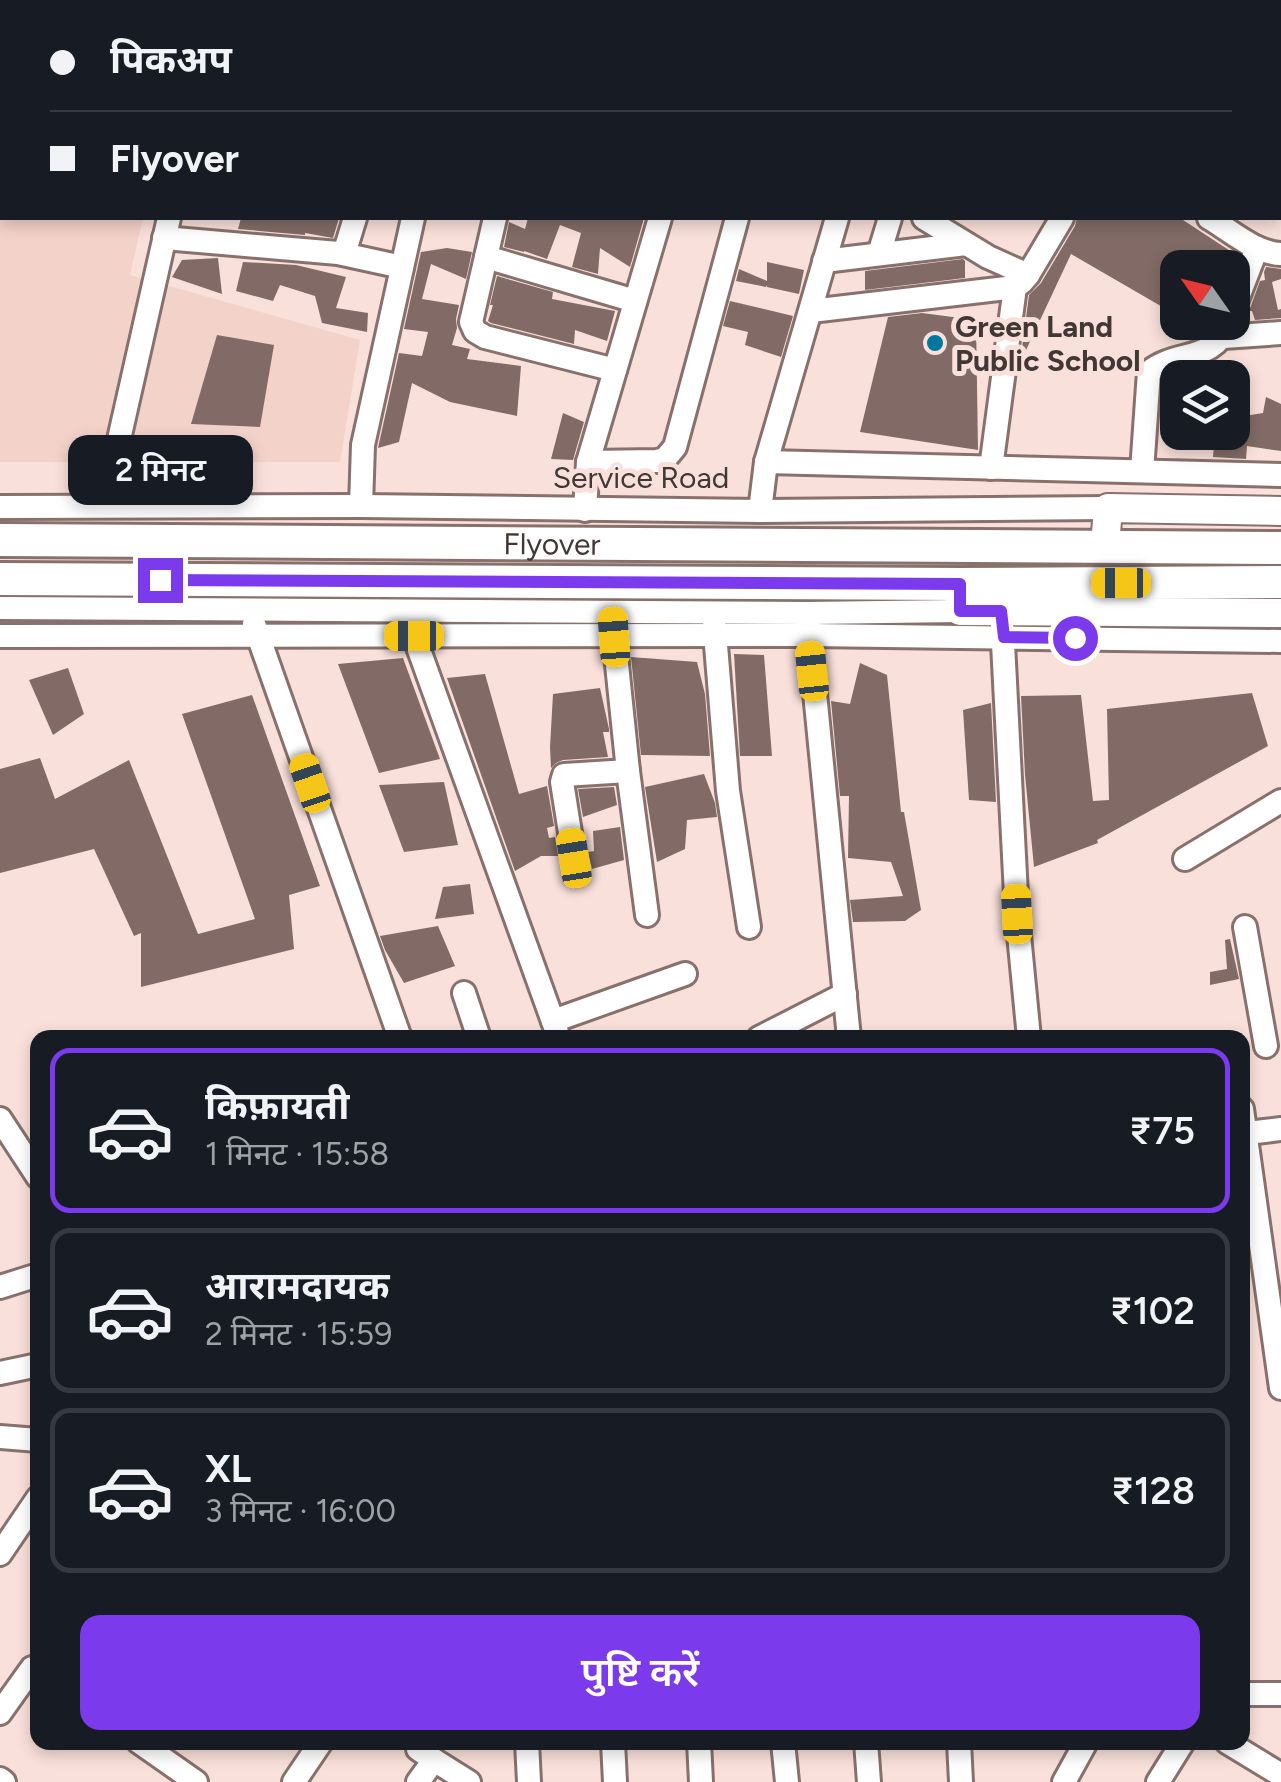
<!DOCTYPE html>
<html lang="hi">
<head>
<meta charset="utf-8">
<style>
  :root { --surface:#171b24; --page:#20242c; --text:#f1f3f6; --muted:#9ea1a6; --line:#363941; --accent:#7c3aed }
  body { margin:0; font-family:Figtree,"Noto Sans Devanagari",sans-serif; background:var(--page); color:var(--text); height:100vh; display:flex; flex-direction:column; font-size:38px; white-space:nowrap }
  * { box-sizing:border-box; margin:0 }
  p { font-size:32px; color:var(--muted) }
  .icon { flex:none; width:55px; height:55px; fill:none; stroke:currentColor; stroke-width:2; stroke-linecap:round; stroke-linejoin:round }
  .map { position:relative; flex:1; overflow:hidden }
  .drawer { position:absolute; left:30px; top:1030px; width:1220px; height:720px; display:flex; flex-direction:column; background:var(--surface); border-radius:20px; box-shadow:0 5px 15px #0003 }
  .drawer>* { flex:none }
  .hud { position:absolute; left:0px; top:0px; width:1282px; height:220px; box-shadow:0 5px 15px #0003; display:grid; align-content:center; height:220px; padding:0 50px; background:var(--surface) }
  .needle { width:65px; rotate:304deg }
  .tools { position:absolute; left:1160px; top:250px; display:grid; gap:20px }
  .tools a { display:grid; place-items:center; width:90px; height:90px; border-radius:20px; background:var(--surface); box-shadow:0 5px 15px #0003; font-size:50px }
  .end { position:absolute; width:45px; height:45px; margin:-22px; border:12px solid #7c3aed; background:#fff; box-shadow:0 0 0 5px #fff }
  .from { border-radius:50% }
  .bubble { position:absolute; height:70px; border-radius:20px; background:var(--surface); box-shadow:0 5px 15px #0003; font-size:32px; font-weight:600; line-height:70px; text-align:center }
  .car { position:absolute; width:30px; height:60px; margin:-30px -15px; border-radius:12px; box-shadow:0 0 8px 2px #0007; background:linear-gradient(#f5c518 24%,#345 0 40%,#f5c518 0 76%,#345 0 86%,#f5c518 0) }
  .hud b { display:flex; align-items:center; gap:35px; height:95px; font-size:38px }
  .hud b+b { border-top:2px solid var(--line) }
  .hud i { width:25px; height:25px; background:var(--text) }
  ul { padding:18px 0 0; list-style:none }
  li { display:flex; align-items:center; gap:30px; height:165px; margin:0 20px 15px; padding:0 30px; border:5px solid var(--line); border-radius:20px }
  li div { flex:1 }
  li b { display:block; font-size:38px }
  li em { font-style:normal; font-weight:600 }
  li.selected { border-color:var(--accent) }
  li>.icon { width:90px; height:90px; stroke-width:1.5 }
  .primary-button { display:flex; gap:20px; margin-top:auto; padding:20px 50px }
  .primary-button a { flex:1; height:115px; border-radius:20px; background:var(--accent); color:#fff; font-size:40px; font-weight:600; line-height:115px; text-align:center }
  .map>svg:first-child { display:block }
  .built { fill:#f3d2ca }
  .building { fill:#826b66 }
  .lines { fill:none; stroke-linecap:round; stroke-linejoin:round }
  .minor-casing { stroke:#88716c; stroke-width:28 }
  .major-casing { stroke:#88716c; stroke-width:32 }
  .highway-casing { stroke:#88716c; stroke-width:38 }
  .minor { stroke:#fff; stroke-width:22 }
  .major { stroke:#fff; stroke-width:28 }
  .highway { stroke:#fff; stroke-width:32 }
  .route { stroke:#7c3aed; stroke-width:12 }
  .poi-dot { fill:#0077a0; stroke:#fae0da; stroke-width:4 }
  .labels { text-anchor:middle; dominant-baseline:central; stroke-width:10; stroke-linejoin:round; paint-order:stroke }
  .poi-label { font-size:30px; font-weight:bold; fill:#413734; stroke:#fae0da; text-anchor:start }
  .street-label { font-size:30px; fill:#413734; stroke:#fae0da }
</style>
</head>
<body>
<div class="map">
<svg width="1281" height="1782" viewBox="0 0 1281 1782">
  <rect width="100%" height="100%" fill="#fae0da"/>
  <polygon class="built" points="0,0 196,0 195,2 2,2 2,218 143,218 130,275 360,340 340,462 0,462"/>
  <g class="building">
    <polygon points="241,218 339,218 333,238 305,233 305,235 238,229"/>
    <polygon points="528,218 644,218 630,267 600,248 598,274 572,267 581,233 560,225 547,259 524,251 524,252 504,247 509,222 525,229"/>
    <polygon points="1077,218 1180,218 1238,256 1233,268 1178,268 1178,316 1071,254 1020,363 1029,295 1041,283 1075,226"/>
    <polygon points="447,248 472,252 466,279 431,264 422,299 459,305 456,319 457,328 452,345 470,349 467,359 521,366 517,416 450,402 412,383 399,442 378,448 399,353 422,356 428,332 404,329 421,252"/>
    <polygon points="218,258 222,294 172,277 182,260"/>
    <polygon points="963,259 965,261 965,278 865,290 865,271"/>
    <polygon points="243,262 296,265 346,277 336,308 368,313 367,332 322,323 315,296 280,285 273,301 236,291"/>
    <polygon points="767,262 804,270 799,294 767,287 767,285 766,287 736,281 739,269 767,281"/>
    <polygon points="1266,267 1281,269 1281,279 1272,282 1278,310 1281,309 1281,318 1255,320 1252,311 1249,311 1260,281 1265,280 1264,272"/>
    <polygon points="497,276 553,292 552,299 615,311 607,341 575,330 574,344 491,323 488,321 493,305 490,305"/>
    <polygon points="730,301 793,316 781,357 745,345 748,332 723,326"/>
    <polygon points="922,313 976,320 978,450 860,432 888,317"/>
    <polygon points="217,335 274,345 260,427 191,424"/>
    <polygon points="1266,397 1281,404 1281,451 1247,446 1246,459 1213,457 1215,432 1232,432 1232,418 1263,413"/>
    <polygon points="563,413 584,422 573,460 551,459"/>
    <polygon points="734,654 764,655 772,756 740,756"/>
    <polygon points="631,657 697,662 705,694 710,756 641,755"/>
    <polygon points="403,658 440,759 379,773 338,664"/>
    <polygon points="860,663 887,675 901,812 904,812 921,910 905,921 853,922 850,900 903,896 891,862 848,858 849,796 840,796 831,701 850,704"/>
    <polygon points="68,668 84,714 53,735 29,680"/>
    <polygon points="485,674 519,794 547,786 554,826 547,828 549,838 555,837 558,856 541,856 515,871 447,678"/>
    <polygon points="600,688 609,729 609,732 603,732 608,757 563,760 556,763 551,768 550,747 553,694"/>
    <polygon points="1252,693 1268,746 1097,840 1098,843 1034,867 1025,775 1021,696 1081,695 1093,801 1109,800 1107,709"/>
    <polygon points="252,695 320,886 289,895 294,949 141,987 141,933 134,936 94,849 0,873 0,769 40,758 55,799 129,760 198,934 255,919 182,714"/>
    <polygon points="991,703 996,802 969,800 963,710"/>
    <polygon points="704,774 715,803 717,817 687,820 685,849 657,862 645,787"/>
    <polygon points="444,782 458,845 404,852 379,785"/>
    <polygon points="614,787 617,805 583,817 578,789"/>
    <polygon points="620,827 624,860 592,869 588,852 594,851 593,831"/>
    <polygon points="470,884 474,914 435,919 443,887"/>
    <polygon points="438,926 455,966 404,983 385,950 380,936"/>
    <polygon points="1230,939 1239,979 1210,985 1210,972 1227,969 1225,940"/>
  </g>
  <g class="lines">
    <g class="minor-casing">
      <g id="minor">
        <polyline points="1017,0 1021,2"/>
        <polyline points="1178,0 1182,2"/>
        <polyline points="218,2 218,0"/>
        <polyline points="324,2 324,0"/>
        <polyline points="425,2 425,0"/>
        <polyline points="527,2 528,0"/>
        <polyline points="628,2 629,0"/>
        <polyline points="721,2 722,0"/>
        <polyline points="802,2 803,0"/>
        <polyline points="905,2 906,0"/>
        <polyline points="1280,64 1281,65"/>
        <polyline points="1280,168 1281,168"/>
        <polyline points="495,218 471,322 475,331 485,337 615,370"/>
        <polyline points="924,218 988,257 1028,275"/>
        <path d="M1209,218C1231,231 1255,253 1281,254"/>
        <polyline points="164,238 338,253 402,267"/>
        <polyline points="344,254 355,218"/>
        <polyline points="879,254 890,218"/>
        <polyline points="486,257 635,301"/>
        <polyline points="824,261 966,244"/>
        <polyline points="811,311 1015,287 1022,282 1028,275 1062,218"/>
        <polyline points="1232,313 1257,248"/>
        <polyline points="1223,337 1281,333"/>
        <polyline points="588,462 657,461 665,459 675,447 737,218"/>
        <polyline points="766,462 1281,475"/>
        <polyline points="991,468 1015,287"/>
        <path d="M1142,471L1149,372C1177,349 1214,364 1229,322"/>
        <polyline points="110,506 120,435 169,218"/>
        <polyline points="361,506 363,445 413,218"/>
        <polyline points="0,507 361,506 760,511 1108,508"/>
        <polyline points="585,510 588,462 660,218"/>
        <polyline points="760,511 766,462 837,218"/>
        <polyline points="0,608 807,613 960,611"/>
        <polyline points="714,621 728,791 749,927"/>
        <polyline points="808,622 849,1038"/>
        <polyline points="254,624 400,1038"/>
        <polyline points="1002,624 1017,914 1029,1038"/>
        <polyline points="613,626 628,771 647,915"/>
        <polyline points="0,636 809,635 1281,641"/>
        <polyline points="414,636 559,1038"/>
        <polyline points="574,858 562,782 564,775 628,771"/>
        <polyline points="1185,859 1281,801"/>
        <polyline points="1245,927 1266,1046"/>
        <polyline points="464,993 479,1038"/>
        <polyline points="553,1021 685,974"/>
        <polyline points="759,1038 845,994"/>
        <polyline points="1242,1109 1281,1388"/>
        <polyline points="0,1119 38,1177"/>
        <polyline points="1247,1133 1281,1129"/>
        <polyline points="0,1287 38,1275"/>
        <polyline points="0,1373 38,1365"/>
        <polyline points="0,1437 38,1440"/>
        <polyline points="0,1554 38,1498"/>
        <polyline points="1242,1694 1281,1694"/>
        <polyline points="0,1713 32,1668"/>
        <polyline points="139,1742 196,1782"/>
        <polyline points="527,1742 529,1782"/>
        <polyline points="613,1742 615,1782"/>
        <polyline points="699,1742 701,1782"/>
        <polyline points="783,1742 787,1782"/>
        <polyline points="866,1742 869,1782"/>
        <polyline points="959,1742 961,1782"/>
        <polyline points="1227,1742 1281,1775"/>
        <polyline points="434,1760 469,1782"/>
        <polyline points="0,1779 4,1782"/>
        <polyline points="294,1782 321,1742"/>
        <polyline points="418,1782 434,1760 418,1749 418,1742"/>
        <polyline points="1064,1782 1086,1742"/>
        <polyline points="1158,1782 1183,1742"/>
      </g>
    </g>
    <g class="major-casing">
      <g id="major">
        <polyline points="1105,546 1108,508 1281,511"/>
        <polyline points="960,584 960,611 1281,613"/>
      </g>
    </g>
    <g class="highway-casing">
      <g id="highway">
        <path id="s1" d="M0,540L1281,548"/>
        <polyline points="0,579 960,584 1281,582"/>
      </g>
    </g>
    <use href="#minor" class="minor"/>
    <use href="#major" class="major"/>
    <use href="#highway" class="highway"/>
  </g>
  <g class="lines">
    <polyline class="route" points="160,580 960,584 960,611 1001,611 1004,637 1075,638"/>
  </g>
  <circle class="poi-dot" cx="935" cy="343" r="10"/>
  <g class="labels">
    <g class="poi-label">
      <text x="955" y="326">Green Land<tspan x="955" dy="34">Public School</tspan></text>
    </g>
    <g class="street-label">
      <text x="641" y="477">Service Road</text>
      <text stroke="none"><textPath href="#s1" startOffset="552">Flyover</textPath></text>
    </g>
  </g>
</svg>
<div class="tools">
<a><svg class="needle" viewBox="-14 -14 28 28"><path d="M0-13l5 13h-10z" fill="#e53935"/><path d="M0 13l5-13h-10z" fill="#9ea1a6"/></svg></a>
<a><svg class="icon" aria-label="layers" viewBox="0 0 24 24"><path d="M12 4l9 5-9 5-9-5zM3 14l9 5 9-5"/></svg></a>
</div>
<i class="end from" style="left:1075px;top:638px"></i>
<i class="end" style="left:160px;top:580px"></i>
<div class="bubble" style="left:68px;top:435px;width:185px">2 मिनट</div>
<i class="car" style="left:1121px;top:583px;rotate:270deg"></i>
<i class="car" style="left:414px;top:636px;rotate:270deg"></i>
<i class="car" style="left:614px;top:637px;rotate:356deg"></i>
<i class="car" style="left:812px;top:671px;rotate:354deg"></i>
<i class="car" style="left:310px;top:783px;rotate:341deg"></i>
<i class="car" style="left:574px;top:858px;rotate:351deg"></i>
<i class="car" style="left:1017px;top:914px;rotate:357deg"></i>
<div class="hud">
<b><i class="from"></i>पिकअप</b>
<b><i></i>Flyover</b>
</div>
<section class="drawer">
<ul>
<li class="selected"><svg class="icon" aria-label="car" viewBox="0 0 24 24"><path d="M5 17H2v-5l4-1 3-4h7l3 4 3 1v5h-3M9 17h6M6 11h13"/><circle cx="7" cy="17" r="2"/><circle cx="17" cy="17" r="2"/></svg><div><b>किफ़ायती</b><p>1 मिनट · 15:58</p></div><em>₹75</em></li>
<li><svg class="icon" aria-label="car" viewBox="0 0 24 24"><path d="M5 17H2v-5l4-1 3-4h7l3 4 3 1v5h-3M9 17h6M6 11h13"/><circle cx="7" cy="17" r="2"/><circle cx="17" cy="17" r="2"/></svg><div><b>आरामदायक</b><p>2 मिनट · 15:59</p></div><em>₹102</em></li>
<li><svg class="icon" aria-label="car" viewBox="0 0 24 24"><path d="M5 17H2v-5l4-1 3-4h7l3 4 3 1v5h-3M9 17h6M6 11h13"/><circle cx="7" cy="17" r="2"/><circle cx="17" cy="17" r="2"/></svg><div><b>XL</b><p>3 मिनट · 16:00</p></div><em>₹128</em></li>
</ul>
<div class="primary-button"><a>पुष्टि करें</a></div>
</section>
</div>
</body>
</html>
